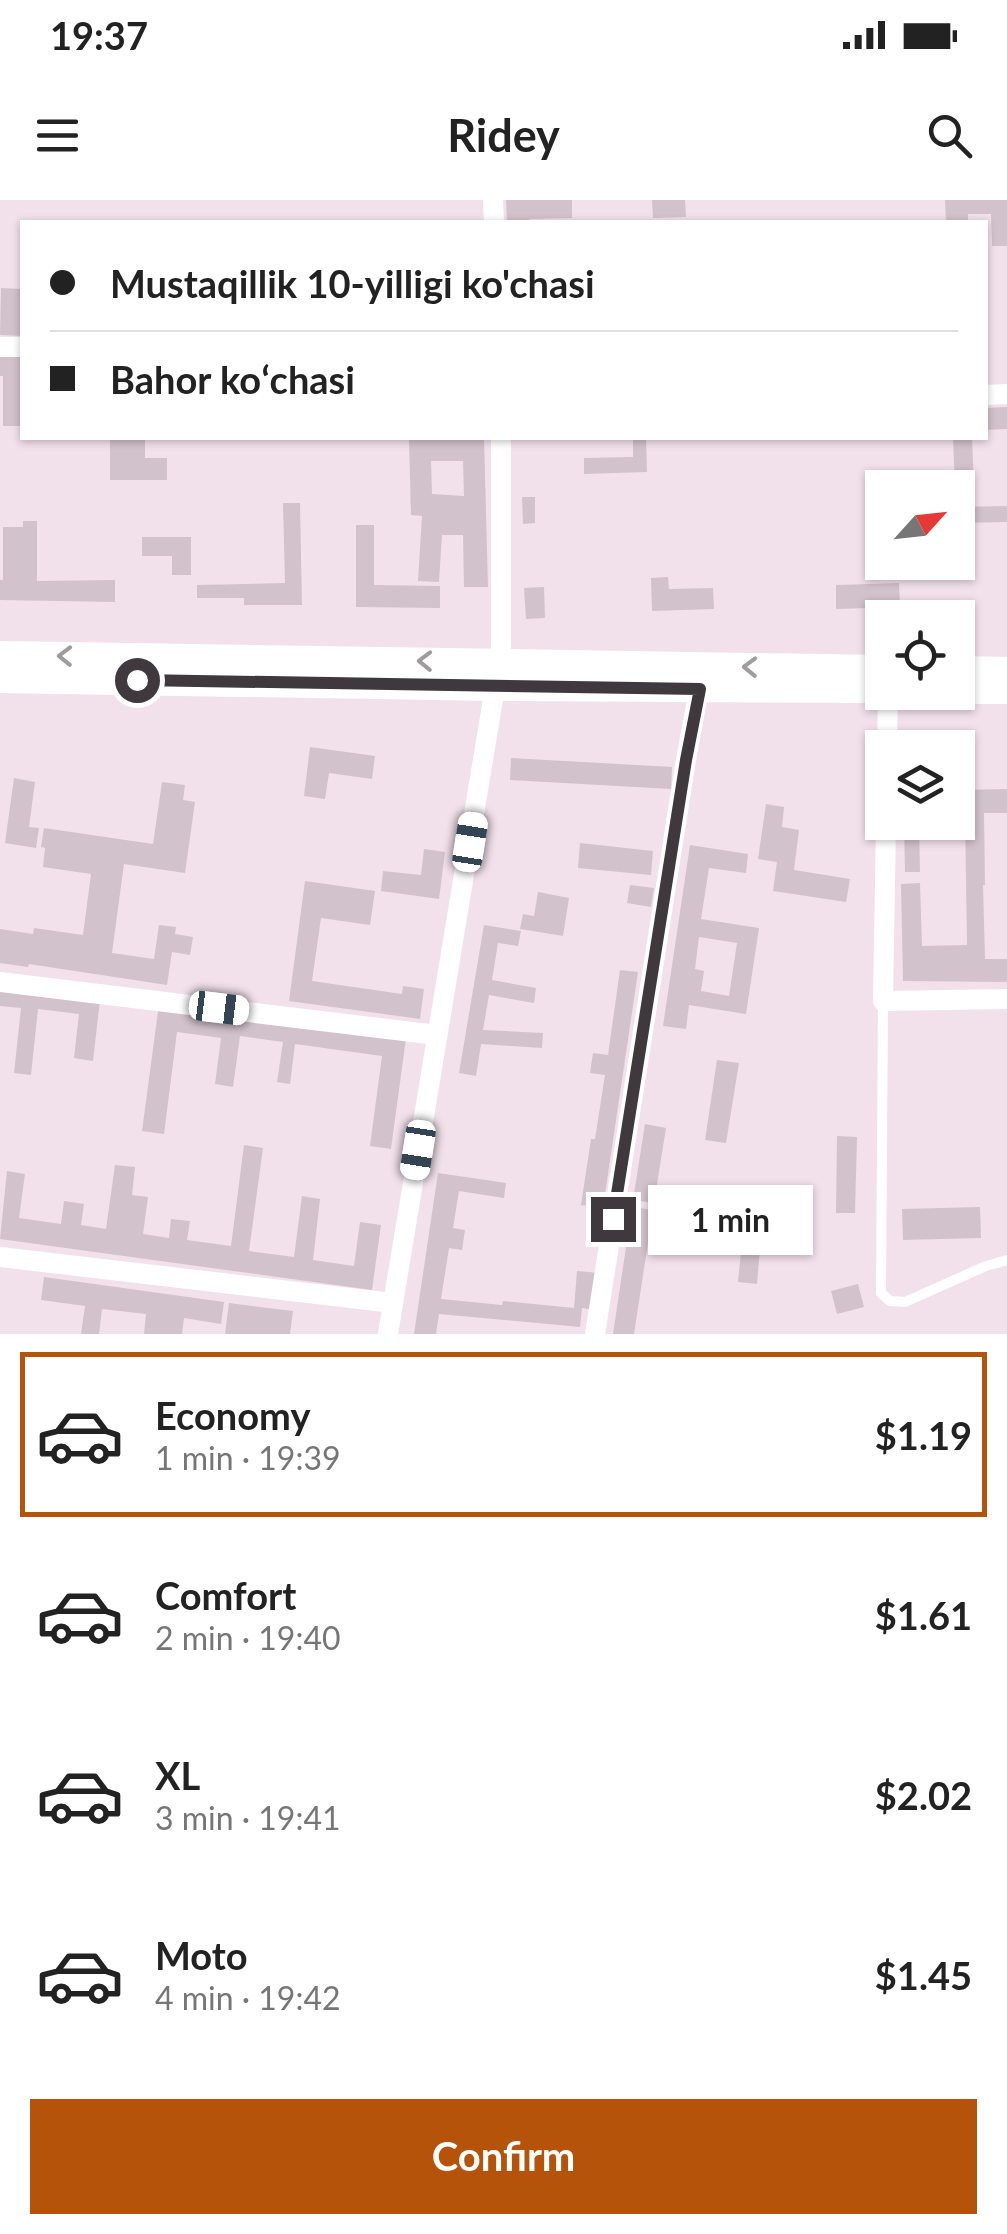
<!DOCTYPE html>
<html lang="en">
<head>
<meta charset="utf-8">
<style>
  :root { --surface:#fff; --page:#f6f6f6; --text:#222; --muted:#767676; --line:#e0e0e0; --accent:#b45309 }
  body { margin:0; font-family:Lato,sans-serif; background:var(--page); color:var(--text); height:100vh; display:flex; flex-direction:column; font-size:38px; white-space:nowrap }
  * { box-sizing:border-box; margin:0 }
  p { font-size:32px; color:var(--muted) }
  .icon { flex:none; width:55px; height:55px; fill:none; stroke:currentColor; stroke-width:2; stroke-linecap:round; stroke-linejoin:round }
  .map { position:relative; height:1134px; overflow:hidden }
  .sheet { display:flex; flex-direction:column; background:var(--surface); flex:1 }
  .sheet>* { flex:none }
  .top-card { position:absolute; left:20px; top:20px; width:968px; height:220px; border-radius:0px; box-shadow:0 2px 8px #0004; display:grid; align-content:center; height:220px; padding:0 30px; background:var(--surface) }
  .needle { width:65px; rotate:63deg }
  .buttons { position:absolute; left:865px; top:270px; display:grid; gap:20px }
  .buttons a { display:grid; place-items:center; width:110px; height:110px; border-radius:0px; background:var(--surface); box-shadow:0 2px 8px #0004; font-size:50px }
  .end { position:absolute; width:45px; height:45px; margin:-22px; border:12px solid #3f383c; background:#fff; box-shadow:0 0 0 5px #fff }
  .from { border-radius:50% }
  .bubble { position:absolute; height:70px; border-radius:0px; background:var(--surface); box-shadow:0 2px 8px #0004; font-size:32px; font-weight:700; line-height:70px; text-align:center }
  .car { position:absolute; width:30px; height:60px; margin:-30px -15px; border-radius:12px; box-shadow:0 0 8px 2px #0007; background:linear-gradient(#fff 24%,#345 0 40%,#fff 0 76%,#345 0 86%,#fff 0) }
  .top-card b { display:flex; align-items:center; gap:35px; height:95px; font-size:38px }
  .top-card b+b { border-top:2px solid var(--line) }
  .top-card i { width:25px; height:25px; background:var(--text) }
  ul { padding:18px 0 0; list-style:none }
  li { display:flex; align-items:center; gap:30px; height:165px; margin:0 20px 15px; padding:0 10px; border:5px solid transparent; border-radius:0px }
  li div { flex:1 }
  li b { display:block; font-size:38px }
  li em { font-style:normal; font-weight:700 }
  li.current { border-color:var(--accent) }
  li>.icon { width:90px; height:90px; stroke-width:1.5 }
  .primary-button { display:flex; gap:20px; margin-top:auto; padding:20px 30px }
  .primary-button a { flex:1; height:115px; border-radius:0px; background:var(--accent); color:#fff; font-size:40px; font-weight:700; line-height:115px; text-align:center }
  .status { display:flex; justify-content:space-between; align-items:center; height:70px; padding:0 50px; background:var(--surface); direction:ltr }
  .status svg { height:28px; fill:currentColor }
  header { display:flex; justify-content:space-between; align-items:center; height:130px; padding:0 30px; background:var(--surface); font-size:45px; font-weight:700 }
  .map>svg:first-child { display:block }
  .building { fill:#d2c2cb; fill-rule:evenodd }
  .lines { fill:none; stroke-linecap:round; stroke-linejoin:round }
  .service { stroke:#fff; stroke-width:10 }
  .minor { stroke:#fff; stroke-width:20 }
  .secondary { stroke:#fff; stroke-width:28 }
  .oneway { stroke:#9f9c9e }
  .route { stroke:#3f383c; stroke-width:12 }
</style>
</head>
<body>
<div class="status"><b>19:37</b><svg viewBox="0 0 49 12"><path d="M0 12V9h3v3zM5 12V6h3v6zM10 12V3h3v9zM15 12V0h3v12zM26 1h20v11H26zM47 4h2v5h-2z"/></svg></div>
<header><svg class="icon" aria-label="menu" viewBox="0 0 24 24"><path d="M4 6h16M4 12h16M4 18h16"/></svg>Ridey<svg class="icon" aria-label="search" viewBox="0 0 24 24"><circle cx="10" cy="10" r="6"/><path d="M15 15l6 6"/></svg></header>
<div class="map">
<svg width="1007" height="1134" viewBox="0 0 1007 1134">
  <rect width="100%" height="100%" fill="#f2e1eb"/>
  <g class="building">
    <polygon points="506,0 572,0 572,18 529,19 529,22 507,22"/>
    <polygon points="652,0 685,0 686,17 653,18"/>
    <polygon points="945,0 1007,0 1007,46 992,46 991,14 968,14 968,22 946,22"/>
    <polygon points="1,88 22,89 22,136 0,135"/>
    <polygon points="0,154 22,156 21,226 3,226 3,176 0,176"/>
    <polygon points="1007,207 1007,229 985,230 985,208"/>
    <polygon points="110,238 145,238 145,258 167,258 167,280 110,280"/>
    <path d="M484,238L488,387H464L463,335H442L439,382L418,381L422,316L411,315L409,240ZM431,261H463L464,296L432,294Z"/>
    <polygon points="633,238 646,238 647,272 584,274 584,258 633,257"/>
    <polygon points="953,238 972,238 974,287 955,288"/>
    <polygon points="522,297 535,297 535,323 523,324"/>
    <polygon points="283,303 300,303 302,405 244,405 244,398 197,398 197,385 285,383"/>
    <polygon points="1007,306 1007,322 958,323 958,307"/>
    <polygon points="23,321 37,321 37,381 115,380 115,402 0,400 0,380 3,380 3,327 23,327"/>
    <polygon points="356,325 374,325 374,385 440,386 440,408 356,407"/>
    <polygon points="142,337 191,337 191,375 172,375 172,356 142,356"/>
    <polygon points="668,377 669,389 713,388 714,409 652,411 651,378"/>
    <polygon points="899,383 900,407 836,409 836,385"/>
    <polygon points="544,387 545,418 526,419 524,388"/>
    <polygon points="310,547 375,556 372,579 329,573 325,599 304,596"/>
    <polygon points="511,558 672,567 671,589 510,580"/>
    <polygon points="14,578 35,582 29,627 39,628 36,648 5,643"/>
    <polygon points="162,582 185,585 183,600 195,602 185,673 124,664 112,753 154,759 159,725 176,727 175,734 193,737 190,755 172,752 167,785 29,764 28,767 0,763 0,729 33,734 34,728 83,735 91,674 43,667 45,648 41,647 44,628 153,644"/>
    <polygon points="1007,589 1007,613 984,613 985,685 983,685 985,759 1007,759 1007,782 903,781 901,684 920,683 922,746 967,745 965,614 958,614 958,590"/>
    <polygon points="766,604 784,607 782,627 799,630 794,670 850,679 846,702 773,691 777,662 758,659"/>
    <polygon points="904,622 919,622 920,672 905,672"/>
    <polygon points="580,643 653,651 651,675 578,668"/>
    <path d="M690,645L748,654L746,673L709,668L701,719L759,728L746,814L689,805L686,829L663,826ZM699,737L737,743L729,796L701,791L704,771L695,769Z"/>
    <polygon points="424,649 445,652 439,699 381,691 383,671 421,675"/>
    <polygon points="305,681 375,691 370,725 321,718 312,781 402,794 403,786 424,789 420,819 289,801"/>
    <polygon points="630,685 654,688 651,707 627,703"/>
    <polygon points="538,692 569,698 563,736 520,729 523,714 534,716"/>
    <polygon points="484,725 521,731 518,746 498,743 492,780 536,788 534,803 489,795 483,830 543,833 542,848 481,844 476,876 459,873"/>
    <polygon points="620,770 638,772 603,1008 581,1005 591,939 595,939 605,875 590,873 593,853 608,855"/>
    <polygon points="0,788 100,800 93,861 74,858 79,814 38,809 31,875 14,873 21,808 0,806"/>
    <polygon points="159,804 406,838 391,949 370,946 382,856 295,844 290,884 277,882 283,842 240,836 233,887 215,884 221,838 177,832 164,934 142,931"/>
    <polygon points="717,860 739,863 726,943 705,940"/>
    <polygon points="645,924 666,928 654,1003 633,1000"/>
    <polygon points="837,936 857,937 855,1013 836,1013"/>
    <polygon points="244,945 263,948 249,1051 294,1057 302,996 320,999 313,1060 354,1066 360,1022 381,1025 372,1090 0,1039 7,971 25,974 19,1018 61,1024 64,1001 84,1004 81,1025 106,1029 115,965 135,967 132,995 148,997 143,1034 169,1038 171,1019 190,1021 187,1040 231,1046"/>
    <polygon points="438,973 506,983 504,998 459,991 453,1028 465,1030 462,1050 449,1048 441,1099 502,1105 503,1101 574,1108 577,1071 600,1073 596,1110 582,1108 580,1127 439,1114 436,1134 414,1134"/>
    <polygon points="632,1007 653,1010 634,1134 613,1134"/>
    <polygon points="980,1007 981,1038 903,1040 902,1009"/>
    <polygon points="745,1011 763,1012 757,1084 738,1082"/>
    <polygon points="44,1077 224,1102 221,1124 184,1118 182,1134 144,1134 146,1114 102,1109 99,1134 81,1134 85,1106 41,1100"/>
    <polygon points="858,1084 864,1107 837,1114 831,1091"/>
    <polygon points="229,1103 293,1111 290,1134 225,1134"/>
  </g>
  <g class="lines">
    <polyline class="service" points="883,801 881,1093 890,1101 905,1102 986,1066 1007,1060"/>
    <g class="minor">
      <polyline points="493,0 494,22"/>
      <polyline points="0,147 22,147"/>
      <polyline points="985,195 1007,194"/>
      <polyline points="501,238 501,462"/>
      <polyline points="887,548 888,492"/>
      <polyline points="886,622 883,801 1007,799"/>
      <polyline points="0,782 437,835"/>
      <polyline points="0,1057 393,1103"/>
      <polyline points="388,1134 495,487"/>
      <polyline points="595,1134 686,560 699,489"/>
    </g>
    <g class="secondary">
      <polyline points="0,455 882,469"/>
      <polyline points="958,470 1007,471"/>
      <polyline points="0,479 495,487 882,489"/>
      <polyline points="958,490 1007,490"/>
    </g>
  </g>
  <defs><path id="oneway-chevron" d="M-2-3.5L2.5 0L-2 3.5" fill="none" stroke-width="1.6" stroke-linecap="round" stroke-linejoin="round" transform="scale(2.5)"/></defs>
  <g class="oneway">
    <use href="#oneway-chevron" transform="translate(65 456) rotate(-179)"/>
    <use href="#oneway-chevron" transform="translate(425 461) rotate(-179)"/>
    <use href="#oneway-chevron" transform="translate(750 467) rotate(-179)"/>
  </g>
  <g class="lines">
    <polyline class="route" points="137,480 700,489 686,560 613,1019"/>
  </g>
</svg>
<div class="buttons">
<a><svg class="needle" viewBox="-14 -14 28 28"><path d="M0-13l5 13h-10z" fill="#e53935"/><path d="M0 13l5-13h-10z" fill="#767676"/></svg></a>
<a><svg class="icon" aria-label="locate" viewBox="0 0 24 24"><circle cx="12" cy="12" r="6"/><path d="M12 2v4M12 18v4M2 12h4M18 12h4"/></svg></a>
<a><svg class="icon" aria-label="layers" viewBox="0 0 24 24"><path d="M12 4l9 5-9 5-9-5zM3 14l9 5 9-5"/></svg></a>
</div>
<i class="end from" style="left:137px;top:480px"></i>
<i class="end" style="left:613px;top:1019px"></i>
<div class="bubble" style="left:648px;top:985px;width:165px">1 min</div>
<i class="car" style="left:470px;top:642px;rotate:9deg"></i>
<i class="car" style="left:219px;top:808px;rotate:97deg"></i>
<i class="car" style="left:418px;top:950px;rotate:189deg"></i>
<div class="top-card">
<b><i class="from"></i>Mustaqillik 10-yilligi ko'chasi</b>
<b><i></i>Bahor koʻchasi</b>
</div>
</div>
<section class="sheet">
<ul>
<li class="current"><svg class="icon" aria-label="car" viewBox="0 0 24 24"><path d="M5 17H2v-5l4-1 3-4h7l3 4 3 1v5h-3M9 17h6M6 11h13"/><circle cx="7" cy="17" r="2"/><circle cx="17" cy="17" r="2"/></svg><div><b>Economy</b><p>1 min · 19:39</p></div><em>$1.19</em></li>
<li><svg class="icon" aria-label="car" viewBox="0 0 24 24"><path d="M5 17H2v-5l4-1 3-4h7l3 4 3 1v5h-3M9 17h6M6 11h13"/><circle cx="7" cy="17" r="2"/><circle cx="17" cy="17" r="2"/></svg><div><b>Comfort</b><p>2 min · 19:40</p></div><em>$1.61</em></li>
<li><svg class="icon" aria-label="car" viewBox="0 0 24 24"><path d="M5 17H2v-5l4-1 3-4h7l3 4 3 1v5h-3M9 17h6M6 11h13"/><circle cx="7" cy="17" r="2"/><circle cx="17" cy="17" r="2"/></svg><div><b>XL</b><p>3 min · 19:41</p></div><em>$2.02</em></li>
<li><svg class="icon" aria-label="car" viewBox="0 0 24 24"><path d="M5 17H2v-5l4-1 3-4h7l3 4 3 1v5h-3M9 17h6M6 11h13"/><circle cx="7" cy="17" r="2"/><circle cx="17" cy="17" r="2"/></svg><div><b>Moto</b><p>4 min · 19:42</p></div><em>$1.45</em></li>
</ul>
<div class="primary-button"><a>Confirm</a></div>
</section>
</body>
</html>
